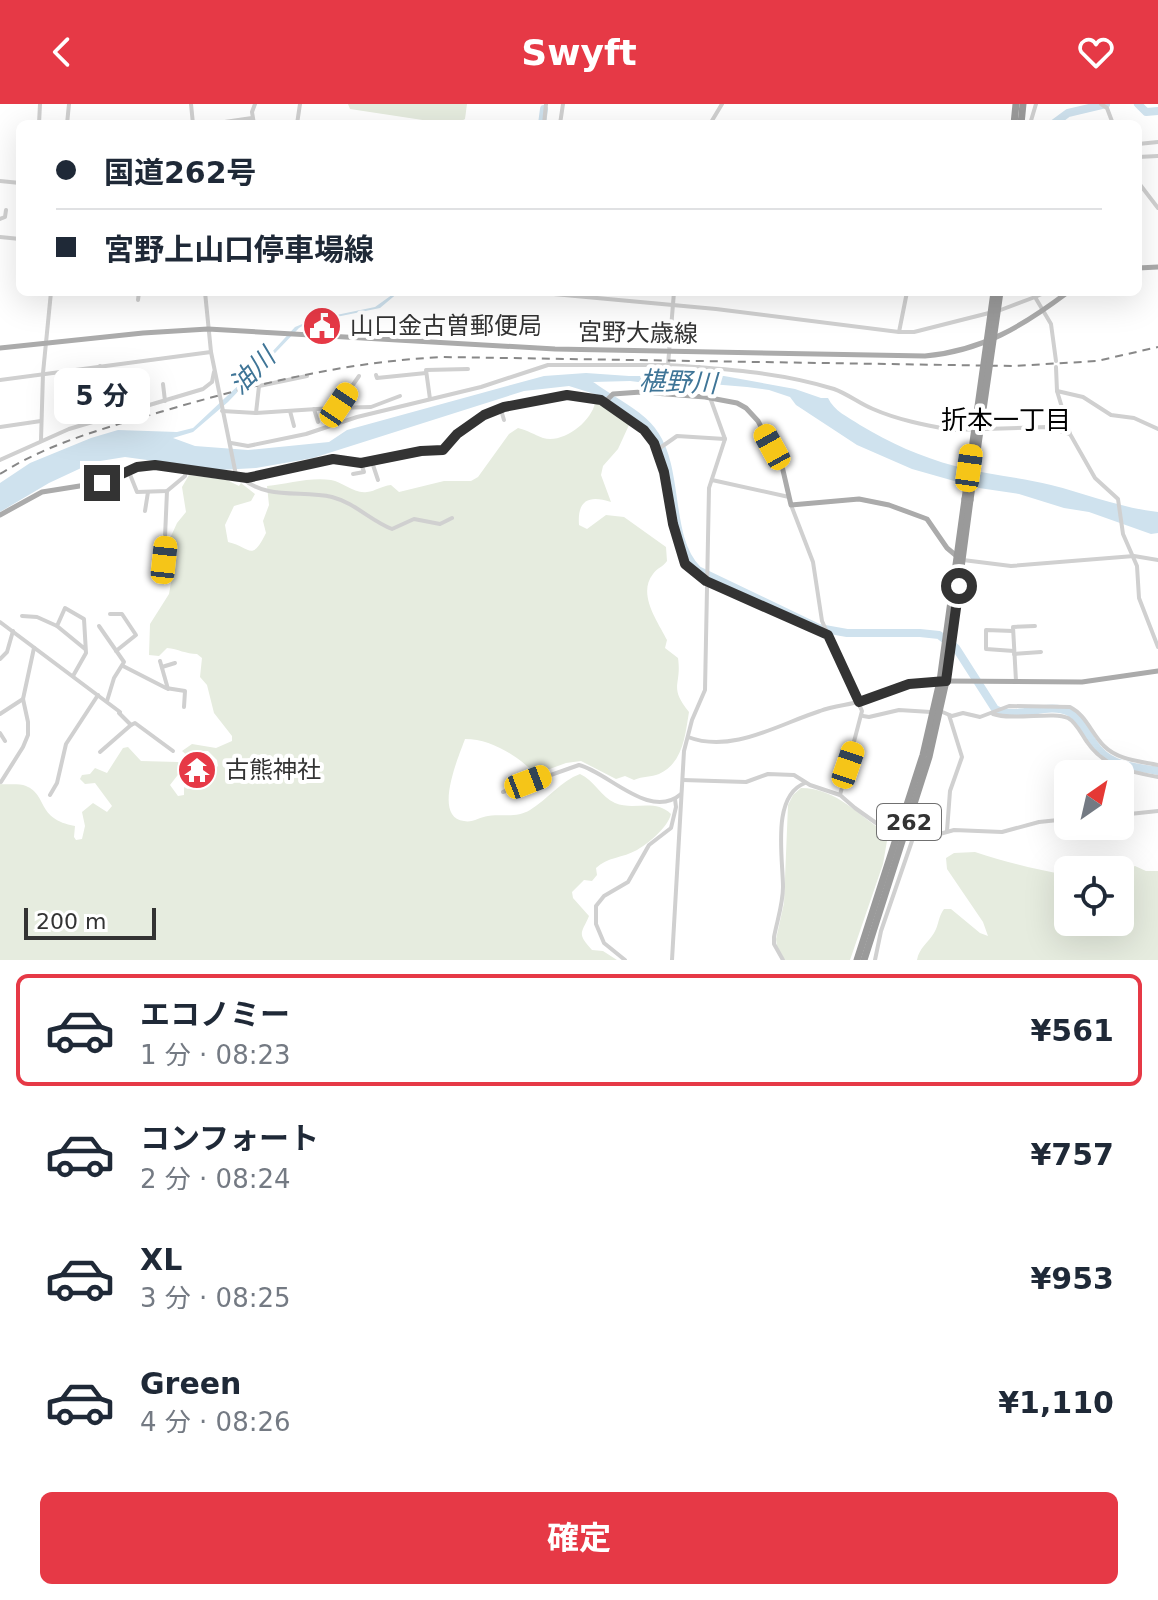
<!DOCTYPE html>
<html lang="ja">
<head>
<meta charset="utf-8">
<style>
  :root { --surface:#fff; --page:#f2f2f3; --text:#1f2937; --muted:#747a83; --line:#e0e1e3; --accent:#e63946 }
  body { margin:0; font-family:"DejaVu Sans","Noto Sans JP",sans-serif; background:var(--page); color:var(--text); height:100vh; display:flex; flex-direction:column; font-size:30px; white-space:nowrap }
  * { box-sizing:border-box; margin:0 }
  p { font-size:26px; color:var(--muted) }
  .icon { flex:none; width:44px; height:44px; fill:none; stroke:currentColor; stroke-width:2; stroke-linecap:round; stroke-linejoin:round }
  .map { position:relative; height:856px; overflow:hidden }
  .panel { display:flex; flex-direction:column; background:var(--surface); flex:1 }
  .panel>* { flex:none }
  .guide { position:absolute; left:16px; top:16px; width:1126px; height:176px; border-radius:12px; box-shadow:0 8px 32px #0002; display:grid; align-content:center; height:176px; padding:0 40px; background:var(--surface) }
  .needle { width:52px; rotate:34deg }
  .fabs { position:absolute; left:1054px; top:656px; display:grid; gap:16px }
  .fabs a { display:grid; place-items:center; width:80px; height:80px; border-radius:12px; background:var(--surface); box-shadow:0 8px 32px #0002; font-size:40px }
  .scale { position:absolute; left:24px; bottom:20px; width:132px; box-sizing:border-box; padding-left:8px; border:4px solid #333; border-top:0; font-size:22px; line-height:28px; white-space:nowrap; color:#333; -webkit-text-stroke:6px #fff; paint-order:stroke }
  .end { position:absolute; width:36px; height:36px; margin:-18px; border:10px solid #333; background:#fff; box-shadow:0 0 0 4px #fff }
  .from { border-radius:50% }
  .bubble { position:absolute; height:56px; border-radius:12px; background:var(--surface); box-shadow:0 8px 32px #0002; font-size:26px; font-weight:700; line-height:56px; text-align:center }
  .car { position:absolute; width:24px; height:48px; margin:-24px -12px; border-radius:10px; box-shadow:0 0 6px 2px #0007; background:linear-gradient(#f5c518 24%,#345 0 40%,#f5c518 0 76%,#345 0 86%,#f5c518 0) }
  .guide b { display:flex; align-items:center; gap:28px; height:76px; font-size:30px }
  .guide b+b { border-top:2px solid var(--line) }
  .guide i { width:20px; height:20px; background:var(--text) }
  ul { padding:14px 0 0; list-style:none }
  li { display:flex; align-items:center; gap:24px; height:112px; margin:0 16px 12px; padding:0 24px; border:4px solid transparent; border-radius:12px }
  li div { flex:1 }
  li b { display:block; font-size:30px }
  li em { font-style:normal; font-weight:700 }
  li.active { border-color:var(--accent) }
  li>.icon { width:72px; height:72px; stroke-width:1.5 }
  .cta { display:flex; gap:16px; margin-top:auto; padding:16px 40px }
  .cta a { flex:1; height:92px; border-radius:12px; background:var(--accent); color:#fff; font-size:32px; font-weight:700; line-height:92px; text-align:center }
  header { display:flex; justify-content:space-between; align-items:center; height:104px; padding:0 40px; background:var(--accent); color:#fff; font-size:36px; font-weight:700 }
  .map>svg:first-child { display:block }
  .green { fill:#e6ecdf }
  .water { fill:#cfe2ee }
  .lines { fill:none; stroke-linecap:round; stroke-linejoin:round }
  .river { stroke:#cfe2ee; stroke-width:8 }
  .minor { stroke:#d0d0d0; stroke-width:4 }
  .major { stroke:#ababab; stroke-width:5 }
  .highway { stroke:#9a9a9a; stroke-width:7 }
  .rail { stroke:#888; stroke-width:2; stroke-dasharray:8 6; stroke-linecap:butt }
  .highway-bridge { stroke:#9a9a9a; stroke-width:7 }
  .route { stroke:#333; stroke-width:10 }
  .labels { text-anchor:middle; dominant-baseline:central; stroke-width:8; stroke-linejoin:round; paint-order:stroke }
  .shield { fill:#fff; stroke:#707070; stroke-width:2 }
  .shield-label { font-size:22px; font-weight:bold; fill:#333 }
  .poi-label { font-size:24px; fill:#333; stroke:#fff; text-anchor:start }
  .street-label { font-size:24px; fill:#333; stroke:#fff }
  .water-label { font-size:26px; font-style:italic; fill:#3f7597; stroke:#fff }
  .neighbourhood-label { font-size:26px; fill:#000; stroke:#fff }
</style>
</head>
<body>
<header><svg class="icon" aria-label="back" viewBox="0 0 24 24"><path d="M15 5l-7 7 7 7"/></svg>Swyft<svg class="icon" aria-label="heart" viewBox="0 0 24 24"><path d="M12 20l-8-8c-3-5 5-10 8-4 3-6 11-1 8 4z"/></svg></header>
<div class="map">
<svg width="1158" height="856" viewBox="0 0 1158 856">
  <rect width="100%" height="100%" fill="#fff"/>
  <g class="green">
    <polygon points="348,0 467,0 465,15 456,20 449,20 350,5"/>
    <path d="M600,298L629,321L618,345L603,362L601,371L611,398C590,391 577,395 579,421L587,425L606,411L624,413L666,443L667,457C663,463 657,464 653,470C637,490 658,518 667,536L665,544L678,554C682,582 668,582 689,608C685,632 683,659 659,670C651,673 643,672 634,676L625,672L616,675L581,657L566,659L536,670C517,652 492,635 465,635C459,652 432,713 464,717C472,719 480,713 488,712C502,710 517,714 530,706C548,695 561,677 580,670C594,676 601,693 615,699C634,707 655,694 671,710C668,723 649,739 637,746C623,754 607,753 596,764L597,771L592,777L584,776L572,788L573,794L589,812C582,829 576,829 592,846L603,847L617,856H0V680C7,681 19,679 26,682C48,691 36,715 75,722L74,733L76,736L82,735L85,722L82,708L93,699L107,708L112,702L95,679L85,680L80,675L82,671L90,670L95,664L107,669L123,644L128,643L141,657L178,658L184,663L170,681L178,692L184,691V683L188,685L218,662L217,656L208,647H195L189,653L182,647L192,640L216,644L232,637V632L214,609L207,581L200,573L202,554L197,550C186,550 178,545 167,544L159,552L149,551L150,520L169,490L171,478L168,468L167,441L177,419L186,408L182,383L189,371L227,376L239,382L241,379L255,390L251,397L234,402L225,421L228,438C251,443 251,459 266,429L263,417L269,401L267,382C287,380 310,373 331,376C343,378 354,390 367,388C376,387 381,382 391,381L399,388L444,377H471L478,373L509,330L518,324C527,326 535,331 543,334C563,340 591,318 595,299Z"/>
    <path d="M801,684C836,684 860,712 888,731L883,760L850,856H785L777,843L776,835L784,799L788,701L793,691Z"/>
    <path d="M975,748C1006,758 1036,766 1068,771V818H1120V768L1135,762L1146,767H1158V856H917C919,844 928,839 934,829C939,821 938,813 944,805H951L980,829L988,832L983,818L947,765L946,754L954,749Z"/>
  </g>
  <path class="water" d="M396,188H399L380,204L307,219L299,224L228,298L193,328L173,334L195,342L248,346L329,338L347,326L544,272L586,269L629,272H724L795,285L821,294H828C834,307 848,313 860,321C890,339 921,353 955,362C987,371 1020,373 1051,381C1087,390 1121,404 1158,408V429L1151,430L1089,408L1064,404L1019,390L979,384L912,365L857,341L796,301L790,293L769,286L747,283L675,277L655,280L630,277L593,278V282L601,292L569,282L524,287L313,354L256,364L220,366L125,353L94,358L49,379L0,408V379L30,359L91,334L118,326L177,328L193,324L260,261L295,223L312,216L375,203Z"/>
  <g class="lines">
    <g class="river">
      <polyline points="1138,0 1146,8 1158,7"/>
      <polyline points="542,20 544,5"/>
      <polyline points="1053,20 1068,9 1106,0"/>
      <path d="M592,282C612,297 642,310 655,331C680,369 666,435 698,466L819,524L847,529H920L939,531L956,544L995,605C1018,617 1047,597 1069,608C1083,616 1089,636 1100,647C1115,663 1138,663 1158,667"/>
    </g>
    <g class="minor">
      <polyline points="191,0 193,20"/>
      <polyline points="1101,0 1107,4 1113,20"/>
      <polyline points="39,20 40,0"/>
      <polyline points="67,20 69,0"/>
      <polyline points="211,20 252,14"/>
      <polyline points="254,20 252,8 255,0"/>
      <polyline points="297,20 300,0"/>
      <polyline points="544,20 546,0"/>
      <polyline points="560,20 563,0"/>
      <polyline points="710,20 722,0"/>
      <polyline points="1030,20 1036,0"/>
      <polyline points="1138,40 1158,38"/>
      <polyline points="1138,53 1158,52"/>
      <polyline points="0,77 20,79"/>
      <polyline points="1138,78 1158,104"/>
      <polyline points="0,115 5,113 6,106"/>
      <polyline points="0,133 20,135"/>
      <polyline points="205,188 211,248 236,371"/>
      <polyline points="532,188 716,205 899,228 914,228 989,209"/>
      <path d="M674,188L668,261C724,265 780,268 834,285C848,290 860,300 873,305C898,316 925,321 952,326L1047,323L1070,330"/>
      <polyline points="1035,193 1046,188"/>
      <polyline points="138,196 139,188"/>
      <polyline points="998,207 1035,193 1051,220 1056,257"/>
      <polyline points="899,228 907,188"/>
      <polyline points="422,237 424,219"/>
      <polyline points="100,262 108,312"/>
      <polyline points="1056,263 1057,287 1070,330 1095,374 1118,395 1123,430 1137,462 1139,494 1158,543"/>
      <polyline points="376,271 377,274 426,269"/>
      <polyline points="0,276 211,248"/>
      <polyline points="142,279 145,302"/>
      <polyline points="163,280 165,297"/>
      <polyline points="1057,287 1083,293 1111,311 1134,314 1158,325"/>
      <polyline points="82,295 85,320"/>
      <polyline points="430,295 426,266 468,265"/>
      <polyline points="605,298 644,326 657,346 677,332 725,335"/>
      <polyline points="335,304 371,303 400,292"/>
      <polyline points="314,305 318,318"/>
      <polyline points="501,306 504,316"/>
      <polyline points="222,307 256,309 332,304 339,301 359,272"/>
      <polyline points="290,307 294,322"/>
      <polyline points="256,309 259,282 307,272"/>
      <polyline points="0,323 41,317"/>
      <polyline points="41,336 43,269 51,188"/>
      <polyline points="231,339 248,342 306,330 357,313 481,283 548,261 668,261"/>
      <polyline points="657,346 664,368 680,449 685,460 706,477 827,531"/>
      <polyline points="0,356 69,325 203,285 212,278 214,268"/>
      <polyline points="372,358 378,376"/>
      <polyline points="129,368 137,388 167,387 185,372 186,365"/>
      <polyline points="353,370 364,368 361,359"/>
      <path d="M242,374C266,396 302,386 332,393C355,399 371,417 392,425L414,415L440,420L452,414"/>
      <polyline points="712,376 789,393"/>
      <polyline points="791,401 813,458 822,517 862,607 840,691"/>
      <polyline points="145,407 148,388"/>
      <polyline points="164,456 167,387"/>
      <polyline points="963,456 1011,462 1134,452 1158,456"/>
      <polyline points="110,510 122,510 136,531 116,547"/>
      <polyline points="22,512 37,513 57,522"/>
      <polyline points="0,518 120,608"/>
      <polyline points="99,522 124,558 114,574 107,597"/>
      <polyline points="1013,527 986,526 986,545 1014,547"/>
      <polyline points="1014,550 1041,548"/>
      <polyline points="0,555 7,548 13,527"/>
      <polyline points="160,557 168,585"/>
      <polyline points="123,562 166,584 185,587 184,603"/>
      <polyline points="162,563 175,559"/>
      <polyline points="73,572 86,549 84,515 65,504 57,522 85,545"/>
      <polyline points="1016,577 1013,523 1035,522"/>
      <path d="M940,607L952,612L963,609L980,613L1009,602L1070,603C1086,611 1091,629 1104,642C1118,656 1139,657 1158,661"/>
      <polyline points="119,609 131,621 135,619 173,647"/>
      <polyline points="0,610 23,595"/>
      <path d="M993,610C1014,617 1053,607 1068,614C1076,618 1082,631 1087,638C1104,663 1130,668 1158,673"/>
      <polyline points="863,612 869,613 899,606 931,608"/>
      <polyline points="0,629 5,637"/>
      <path d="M688,633C732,650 779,620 820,607C833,602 848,601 862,597C889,588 912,579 940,577"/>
      <polyline points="100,648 131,621"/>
      <polyline points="683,676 746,678 768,670 794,671 810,681 840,691 855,704 893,731"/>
      <polyline points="1,678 23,643 28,631 28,618 23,595 34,544"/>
      <path d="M503,688L579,661C608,668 650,717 681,690"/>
      <polyline points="50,691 57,679 66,640 98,591"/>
      <polyline points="1120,711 1158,707"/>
      <polyline points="947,727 950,687 962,653 949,611"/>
      <polyline points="906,734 929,733 954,726 1002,728 1039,718 1068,715"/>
      <polyline points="625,856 604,839 596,820 596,802 604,792 628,778 649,741 671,724 676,703 675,695"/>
      <polyline points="672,856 684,647 692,616 705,586 709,384 725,335 699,263"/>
      <path d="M783,856L774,840V833C777,817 783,800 783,783C783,754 771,692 805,679"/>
      <polyline points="875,856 881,827 913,734"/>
    </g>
    <g class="major">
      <polyline points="1138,164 1158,163"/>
      <path d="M0,244L143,229L208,225L555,245L925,252C982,247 1023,222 1068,188"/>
      <path d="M0,411L42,388L111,377L137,363L162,361L247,374L333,355L361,359L421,347L443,346C453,333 469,319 485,311C513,298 577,281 605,298L613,290L641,288L705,293L737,299L746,304L758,317L782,362L791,401L859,395L889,401L927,415L947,444L959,454"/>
      <polyline points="944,577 1082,578 1158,567"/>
    </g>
    <g class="highway">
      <polyline points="1014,20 1016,0"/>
      <polyline points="1021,20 1023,0"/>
      <polyline points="857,856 923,651 940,577 965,395"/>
      <polyline points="864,856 929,653 946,577 970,396"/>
    </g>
    <path class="rail" d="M0,370C49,339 105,324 160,308C256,280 344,258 443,253L1013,262L1097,257L1158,243"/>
    <g class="highway-bridge">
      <polyline points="965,395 994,188"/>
      <polyline points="970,396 1000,188"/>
    </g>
  </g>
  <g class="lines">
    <polyline class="route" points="102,379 137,363 155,361 247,374 333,355 361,359 421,347 443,346 457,330 484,311 504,303 567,291 601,296 644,326 654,339 664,368 673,420 685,460 706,477 828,531 859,598 909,580 946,577 959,482"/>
  </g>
  <defs>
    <g id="civic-disc" transform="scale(2)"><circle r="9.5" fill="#e63946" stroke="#fff"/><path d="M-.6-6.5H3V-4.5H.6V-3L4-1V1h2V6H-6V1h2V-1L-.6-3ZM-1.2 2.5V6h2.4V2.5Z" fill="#fff"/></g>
    <g id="temple-disc" transform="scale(2)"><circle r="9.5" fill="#e63946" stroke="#fff"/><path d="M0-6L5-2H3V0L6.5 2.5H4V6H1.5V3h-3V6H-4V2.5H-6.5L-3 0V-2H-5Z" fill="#fff"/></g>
  </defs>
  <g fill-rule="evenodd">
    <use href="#civic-disc" x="322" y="222"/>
    <use href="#temple-disc" x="197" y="666"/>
  </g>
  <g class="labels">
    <rect class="shield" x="877" y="700" width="64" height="36" rx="6"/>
    <g class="shield-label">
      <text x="909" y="718">262</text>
    </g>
    <g class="poi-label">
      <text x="350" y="222">山口金古曽郵便局</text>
      <text x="225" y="666">古熊神社</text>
    </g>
    <g class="street-label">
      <text transform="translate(638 229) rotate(1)">宮野大歳線</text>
    </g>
    <g class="water-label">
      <text transform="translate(252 267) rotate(-45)">油川</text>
      <text transform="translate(678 278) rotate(2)">椹野川</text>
    </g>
    <g class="neighbourhood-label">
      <text x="1006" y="316">折本一丁目</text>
    </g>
  </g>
</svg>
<div class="fabs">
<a><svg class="needle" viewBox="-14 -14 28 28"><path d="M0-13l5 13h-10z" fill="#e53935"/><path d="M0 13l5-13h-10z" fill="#747a83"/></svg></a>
<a><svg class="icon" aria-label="locate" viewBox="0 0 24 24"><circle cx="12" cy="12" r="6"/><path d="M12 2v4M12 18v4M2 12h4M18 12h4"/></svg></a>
</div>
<div class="scale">200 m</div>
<i class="end from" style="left:959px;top:482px"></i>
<i class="end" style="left:102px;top:379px"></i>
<div class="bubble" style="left:54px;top:264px;width:96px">5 分</div>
<i class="car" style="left:339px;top:301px;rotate:34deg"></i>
<i class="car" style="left:772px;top:343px;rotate:331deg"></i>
<i class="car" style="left:969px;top:364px;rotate:8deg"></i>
<i class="car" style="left:164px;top:456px;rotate:6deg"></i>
<i class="car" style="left:848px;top:661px;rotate:19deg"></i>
<i class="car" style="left:528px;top:678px;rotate:69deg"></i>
<div class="guide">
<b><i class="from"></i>国道262号</b>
<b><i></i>宮野上山口停車場線</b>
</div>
</div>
<section class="panel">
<ul>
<li class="active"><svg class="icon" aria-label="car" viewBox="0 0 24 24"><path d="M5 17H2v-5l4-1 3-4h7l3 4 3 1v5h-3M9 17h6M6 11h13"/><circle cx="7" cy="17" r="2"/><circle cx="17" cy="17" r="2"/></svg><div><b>エコノミー</b><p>1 分 · 08:23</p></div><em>¥561</em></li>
<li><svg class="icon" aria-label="car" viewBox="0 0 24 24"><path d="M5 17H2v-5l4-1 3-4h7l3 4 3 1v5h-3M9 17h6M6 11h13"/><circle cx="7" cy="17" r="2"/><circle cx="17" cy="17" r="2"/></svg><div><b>コンフォート</b><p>2 分 · 08:24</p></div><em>¥757</em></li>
<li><svg class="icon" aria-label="car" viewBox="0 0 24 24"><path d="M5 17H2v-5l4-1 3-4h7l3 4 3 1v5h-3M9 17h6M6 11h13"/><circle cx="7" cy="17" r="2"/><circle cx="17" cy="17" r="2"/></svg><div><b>XL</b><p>3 分 · 08:25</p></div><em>¥953</em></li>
<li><svg class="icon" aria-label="car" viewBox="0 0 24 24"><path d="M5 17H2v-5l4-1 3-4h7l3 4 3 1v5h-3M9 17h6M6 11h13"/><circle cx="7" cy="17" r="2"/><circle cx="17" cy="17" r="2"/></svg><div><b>Green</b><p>4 分 · 08:26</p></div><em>¥1,110</em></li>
</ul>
<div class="cta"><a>確定</a></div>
</section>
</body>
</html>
